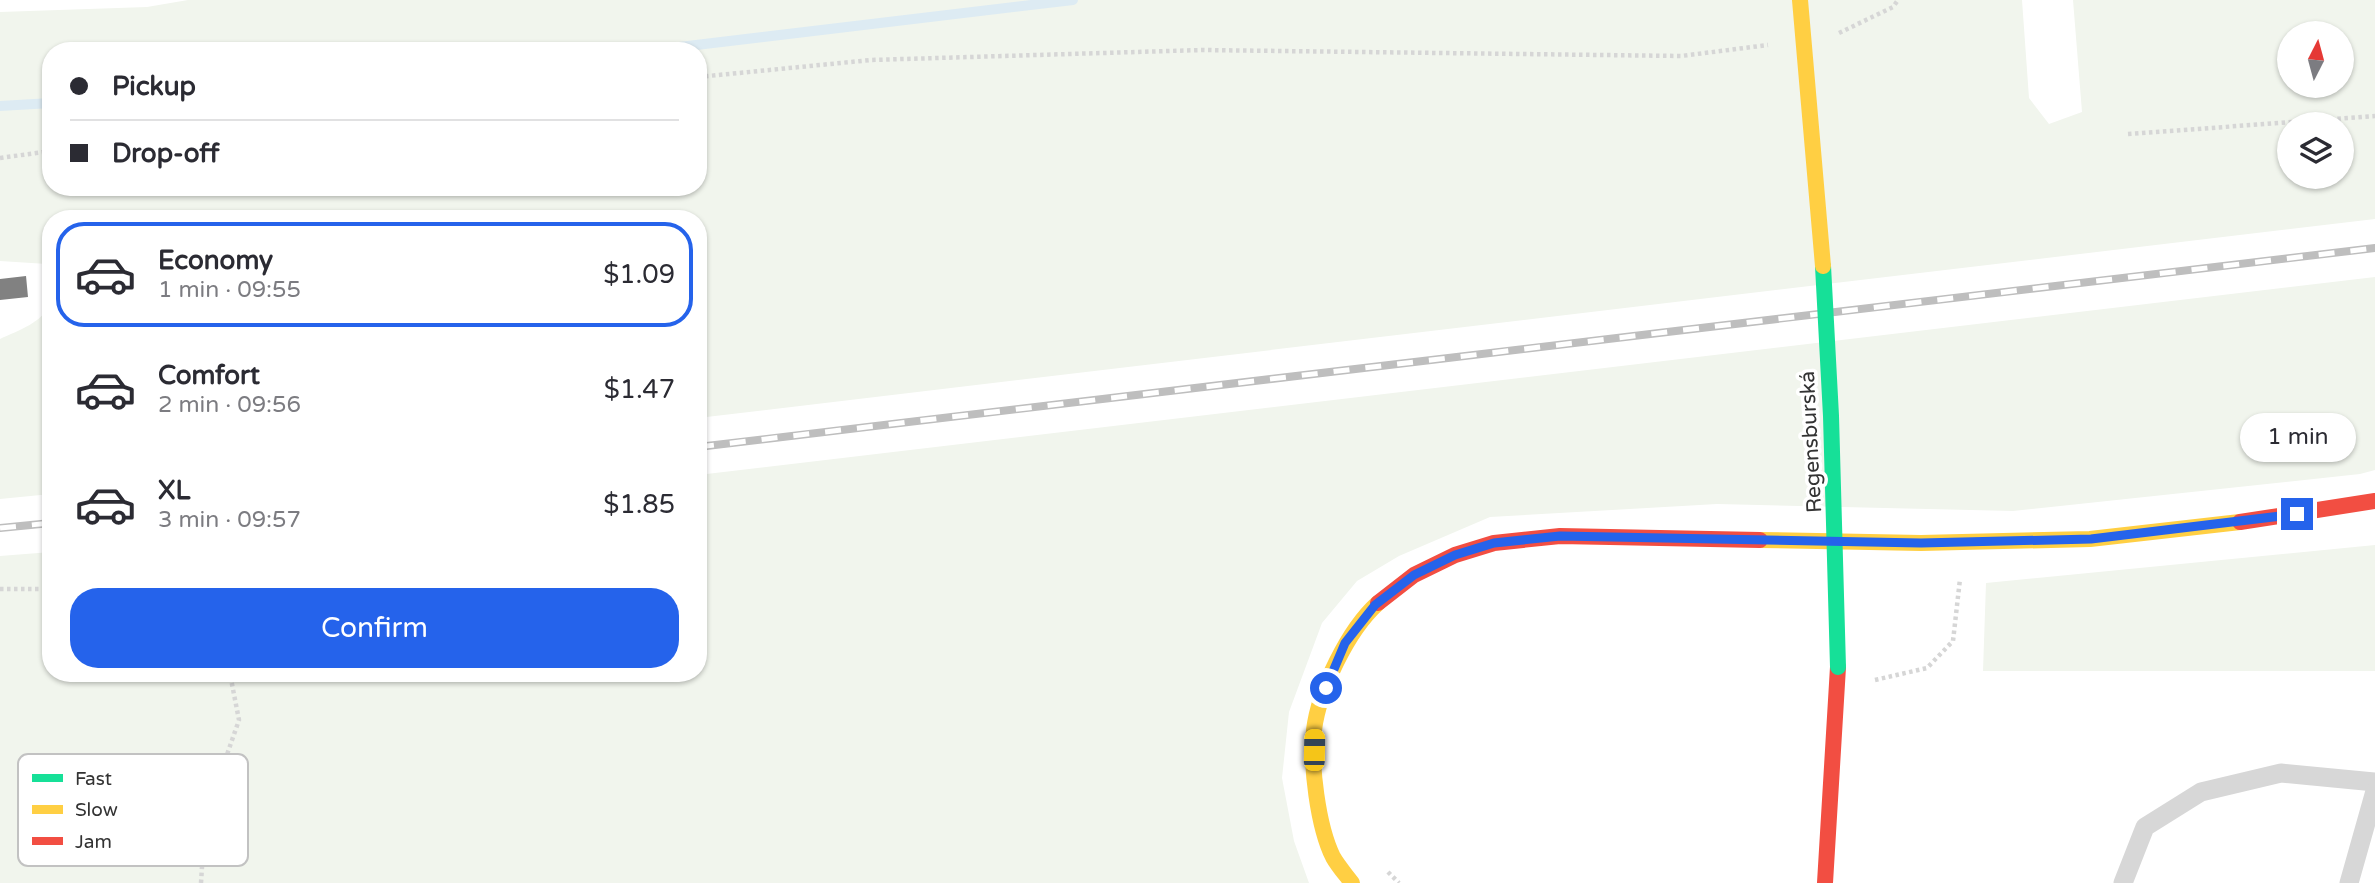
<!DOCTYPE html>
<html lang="en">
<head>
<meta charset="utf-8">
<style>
  :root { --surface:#fff; --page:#f7f7f7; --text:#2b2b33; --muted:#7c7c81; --line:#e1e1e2; --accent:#2563eb }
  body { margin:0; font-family:"Varela Round",sans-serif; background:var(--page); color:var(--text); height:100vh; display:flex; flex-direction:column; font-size:26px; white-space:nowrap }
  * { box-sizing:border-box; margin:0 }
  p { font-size:23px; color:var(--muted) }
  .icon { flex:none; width:38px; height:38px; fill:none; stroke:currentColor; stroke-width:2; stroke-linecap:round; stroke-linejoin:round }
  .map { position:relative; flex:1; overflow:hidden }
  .drawer { position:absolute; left:42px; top:210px; width:665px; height:472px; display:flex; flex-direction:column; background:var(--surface); border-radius:28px; box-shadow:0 2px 5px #0004 }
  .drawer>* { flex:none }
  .guide { position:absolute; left:42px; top:42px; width:665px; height:154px; border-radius:28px; box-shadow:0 2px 5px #0004; display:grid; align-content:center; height:154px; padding:0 28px; background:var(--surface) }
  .needle { width:46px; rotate:6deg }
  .controls { position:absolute; left:2277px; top:21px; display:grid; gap:14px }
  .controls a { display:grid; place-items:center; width:77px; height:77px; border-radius:50%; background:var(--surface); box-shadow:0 2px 5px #0004; font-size:35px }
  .end { position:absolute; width:32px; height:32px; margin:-16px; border:9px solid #2563eb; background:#fff; box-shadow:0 0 0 4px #fff }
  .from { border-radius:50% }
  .bubble { position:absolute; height:49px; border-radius:24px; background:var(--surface); box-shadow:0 2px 5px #0004; font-size:23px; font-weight:600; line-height:49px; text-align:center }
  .car { position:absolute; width:21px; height:42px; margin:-21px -10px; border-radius:9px; box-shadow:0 0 5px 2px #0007; background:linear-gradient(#f5c518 24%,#345 0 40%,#f5c518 0 76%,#345 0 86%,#f5c518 0) }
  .guide b { display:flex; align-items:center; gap:24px; height:66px; font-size:26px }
  .guide b+b { border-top:2px solid var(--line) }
  .guide i { width:18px; height:18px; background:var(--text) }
  ul { padding:12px 0 0; list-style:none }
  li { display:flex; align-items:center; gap:21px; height:105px; margin:0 14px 10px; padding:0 14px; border:4px solid transparent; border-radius:28px }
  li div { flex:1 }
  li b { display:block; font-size:26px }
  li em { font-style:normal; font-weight:600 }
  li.on { border-color:var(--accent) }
  li>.icon { width:63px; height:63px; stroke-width:1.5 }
  .cta { display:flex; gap:14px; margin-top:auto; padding:14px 28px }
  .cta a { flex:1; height:80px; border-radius:28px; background:var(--accent); color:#fff; font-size:28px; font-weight:600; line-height:80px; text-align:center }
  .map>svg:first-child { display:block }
  .green { fill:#f1f5ed; fill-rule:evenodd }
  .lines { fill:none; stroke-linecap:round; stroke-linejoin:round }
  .stream { stroke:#ddebf3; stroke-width:10 }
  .building { fill:#818181 }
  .path { stroke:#d6d6d6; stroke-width:4.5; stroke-dasharray:3.5 3.5; stroke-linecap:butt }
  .lane { stroke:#d7d7d7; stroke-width:19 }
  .slow { stroke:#ffcf43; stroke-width:16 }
  .jam { stroke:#f24e42; stroke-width:16 }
  .rail-casing { stroke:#bebebe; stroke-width:8 }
  .rail { stroke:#fff; stroke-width:5; stroke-dasharray:16; stroke-linecap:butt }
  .fast-bridge { stroke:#16e098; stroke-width:16 }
  .slow-bridge { stroke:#ffcf43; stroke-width:16 }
  .route { stroke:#2563eb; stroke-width:9 }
  .labels { text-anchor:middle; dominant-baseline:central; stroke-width:7; stroke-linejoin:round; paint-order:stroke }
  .street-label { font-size:21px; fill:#333; stroke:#fff }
  .key { fill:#fff; stroke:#c2c2c2; stroke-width:2 }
  .key-label { font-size:19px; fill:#333 }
</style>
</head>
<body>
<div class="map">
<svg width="2375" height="883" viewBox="0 0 2375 883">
  <rect width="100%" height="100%" fill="#fff"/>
  <g class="green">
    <path d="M188,0H2022L2029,98L2049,124L2082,112L2073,0H2375V219L698,418V219H51V274L47,264L0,261V12L147,7ZM2289,33H2342V86H2289ZM51,51H698V187H51ZM2289,124H2342V177H2289Z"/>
    <polygon points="2375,277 2375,470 2360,474 2013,511 1717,504 1490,517 1399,556 1357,581 1322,623 1289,712 1282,778 1294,841 1309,883 0,883 0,556 51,552 51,674 698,674 698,475"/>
    <path d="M51,303V494L0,499V339C19,330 42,323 51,303Z"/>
    <polygon points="2375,545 2375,671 1983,671 1986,583"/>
  </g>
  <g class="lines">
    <g class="stream">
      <polyline points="646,51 1073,0"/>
      <polyline points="0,106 51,103"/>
    </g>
  </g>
  <polygon class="building" points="26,276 28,297 0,300 0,279"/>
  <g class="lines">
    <g class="path">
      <polyline points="1839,33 1893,7 1898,0"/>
      <polyline points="698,77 871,60 1202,50 1681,56 1768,45"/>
      <polyline points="2128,134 2375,116"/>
      <polyline points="0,158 51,151"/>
      <polyline points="0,589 51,589"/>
      <polyline points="1875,680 1927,668 1953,641 1960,579"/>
      <polyline points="1388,872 1399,883"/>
      <polyline points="201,883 205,818 239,720 230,674"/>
    </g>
    <g class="lane">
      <polyline points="2123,883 2145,827 2201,792 2281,773 2375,782"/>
      <polyline points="2349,883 2375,791"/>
    </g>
    <g class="slow">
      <polyline points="1760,540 1921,543 2090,539 2240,522"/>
      <path d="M1352,883C1346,875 1338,866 1333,857C1318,827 1310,764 1314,730C1319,690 1348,630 1378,603"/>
    </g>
    <g class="jam">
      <polyline points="2240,522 2375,501"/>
      <polyline points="1378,603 1414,575 1455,555 1494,543 1560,536 1760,540"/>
      <polyline points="1825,883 1838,667"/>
    </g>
    <g class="rail-casing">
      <g id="rail">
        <polyline points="698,447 2375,248"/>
        <polyline points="0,528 51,523"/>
      </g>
    </g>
    <use href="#rail" class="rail"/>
    <polyline class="fast-bridge" points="1823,266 1831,416 1838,667"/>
    <polyline class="slow-bridge" points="1800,0 1823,266"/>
  </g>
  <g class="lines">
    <polyline class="route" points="1326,688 1345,643 1375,605 1414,575 1455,555 1494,543 1560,536 1921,543 2091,539 2297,514"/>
  </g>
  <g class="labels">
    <g class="street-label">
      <text transform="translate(1811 442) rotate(-93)">Regensburská</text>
    </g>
  </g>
  <rect x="18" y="754" width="230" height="112" rx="10" class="key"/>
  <rect x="32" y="774" width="31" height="8" fill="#16e098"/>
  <rect x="32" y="805" width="31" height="9" fill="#ffcf43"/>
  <rect x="32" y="837" width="31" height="8" fill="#f24e42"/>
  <g class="key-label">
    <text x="75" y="785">Fast</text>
    <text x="75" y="816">Slow</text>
    <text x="75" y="848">Jam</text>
  </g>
</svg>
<div class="controls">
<a><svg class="needle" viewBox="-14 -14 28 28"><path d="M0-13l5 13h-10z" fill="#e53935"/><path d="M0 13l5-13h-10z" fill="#7c7c81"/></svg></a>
<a><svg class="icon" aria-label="layers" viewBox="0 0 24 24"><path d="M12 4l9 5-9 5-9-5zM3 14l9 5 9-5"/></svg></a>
</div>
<i class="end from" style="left:1326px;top:688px"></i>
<i class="end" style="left:2297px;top:514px"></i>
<div class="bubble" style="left:2240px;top:413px;width:116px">1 min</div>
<i class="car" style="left:1314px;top:750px;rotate:1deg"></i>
<div class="guide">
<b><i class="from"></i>Pickup</b>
<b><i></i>Drop-off</b>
</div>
<section class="drawer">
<ul>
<li class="on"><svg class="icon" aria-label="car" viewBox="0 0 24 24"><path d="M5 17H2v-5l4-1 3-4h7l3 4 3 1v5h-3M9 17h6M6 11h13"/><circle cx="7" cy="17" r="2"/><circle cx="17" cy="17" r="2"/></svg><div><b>Economy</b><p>1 min · 09:55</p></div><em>$1.09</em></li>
<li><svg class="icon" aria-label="car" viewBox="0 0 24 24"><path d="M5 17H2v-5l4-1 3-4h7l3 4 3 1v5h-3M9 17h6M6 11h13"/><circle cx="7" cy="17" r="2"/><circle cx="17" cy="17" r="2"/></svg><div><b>Comfort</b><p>2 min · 09:56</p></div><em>$1.47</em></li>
<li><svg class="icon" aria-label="car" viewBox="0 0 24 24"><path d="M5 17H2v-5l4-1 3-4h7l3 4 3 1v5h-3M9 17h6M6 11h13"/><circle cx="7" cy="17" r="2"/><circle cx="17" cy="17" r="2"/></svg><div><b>XL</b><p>3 min · 09:57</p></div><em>$1.85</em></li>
</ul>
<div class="cta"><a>Confirm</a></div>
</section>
</div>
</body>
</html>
